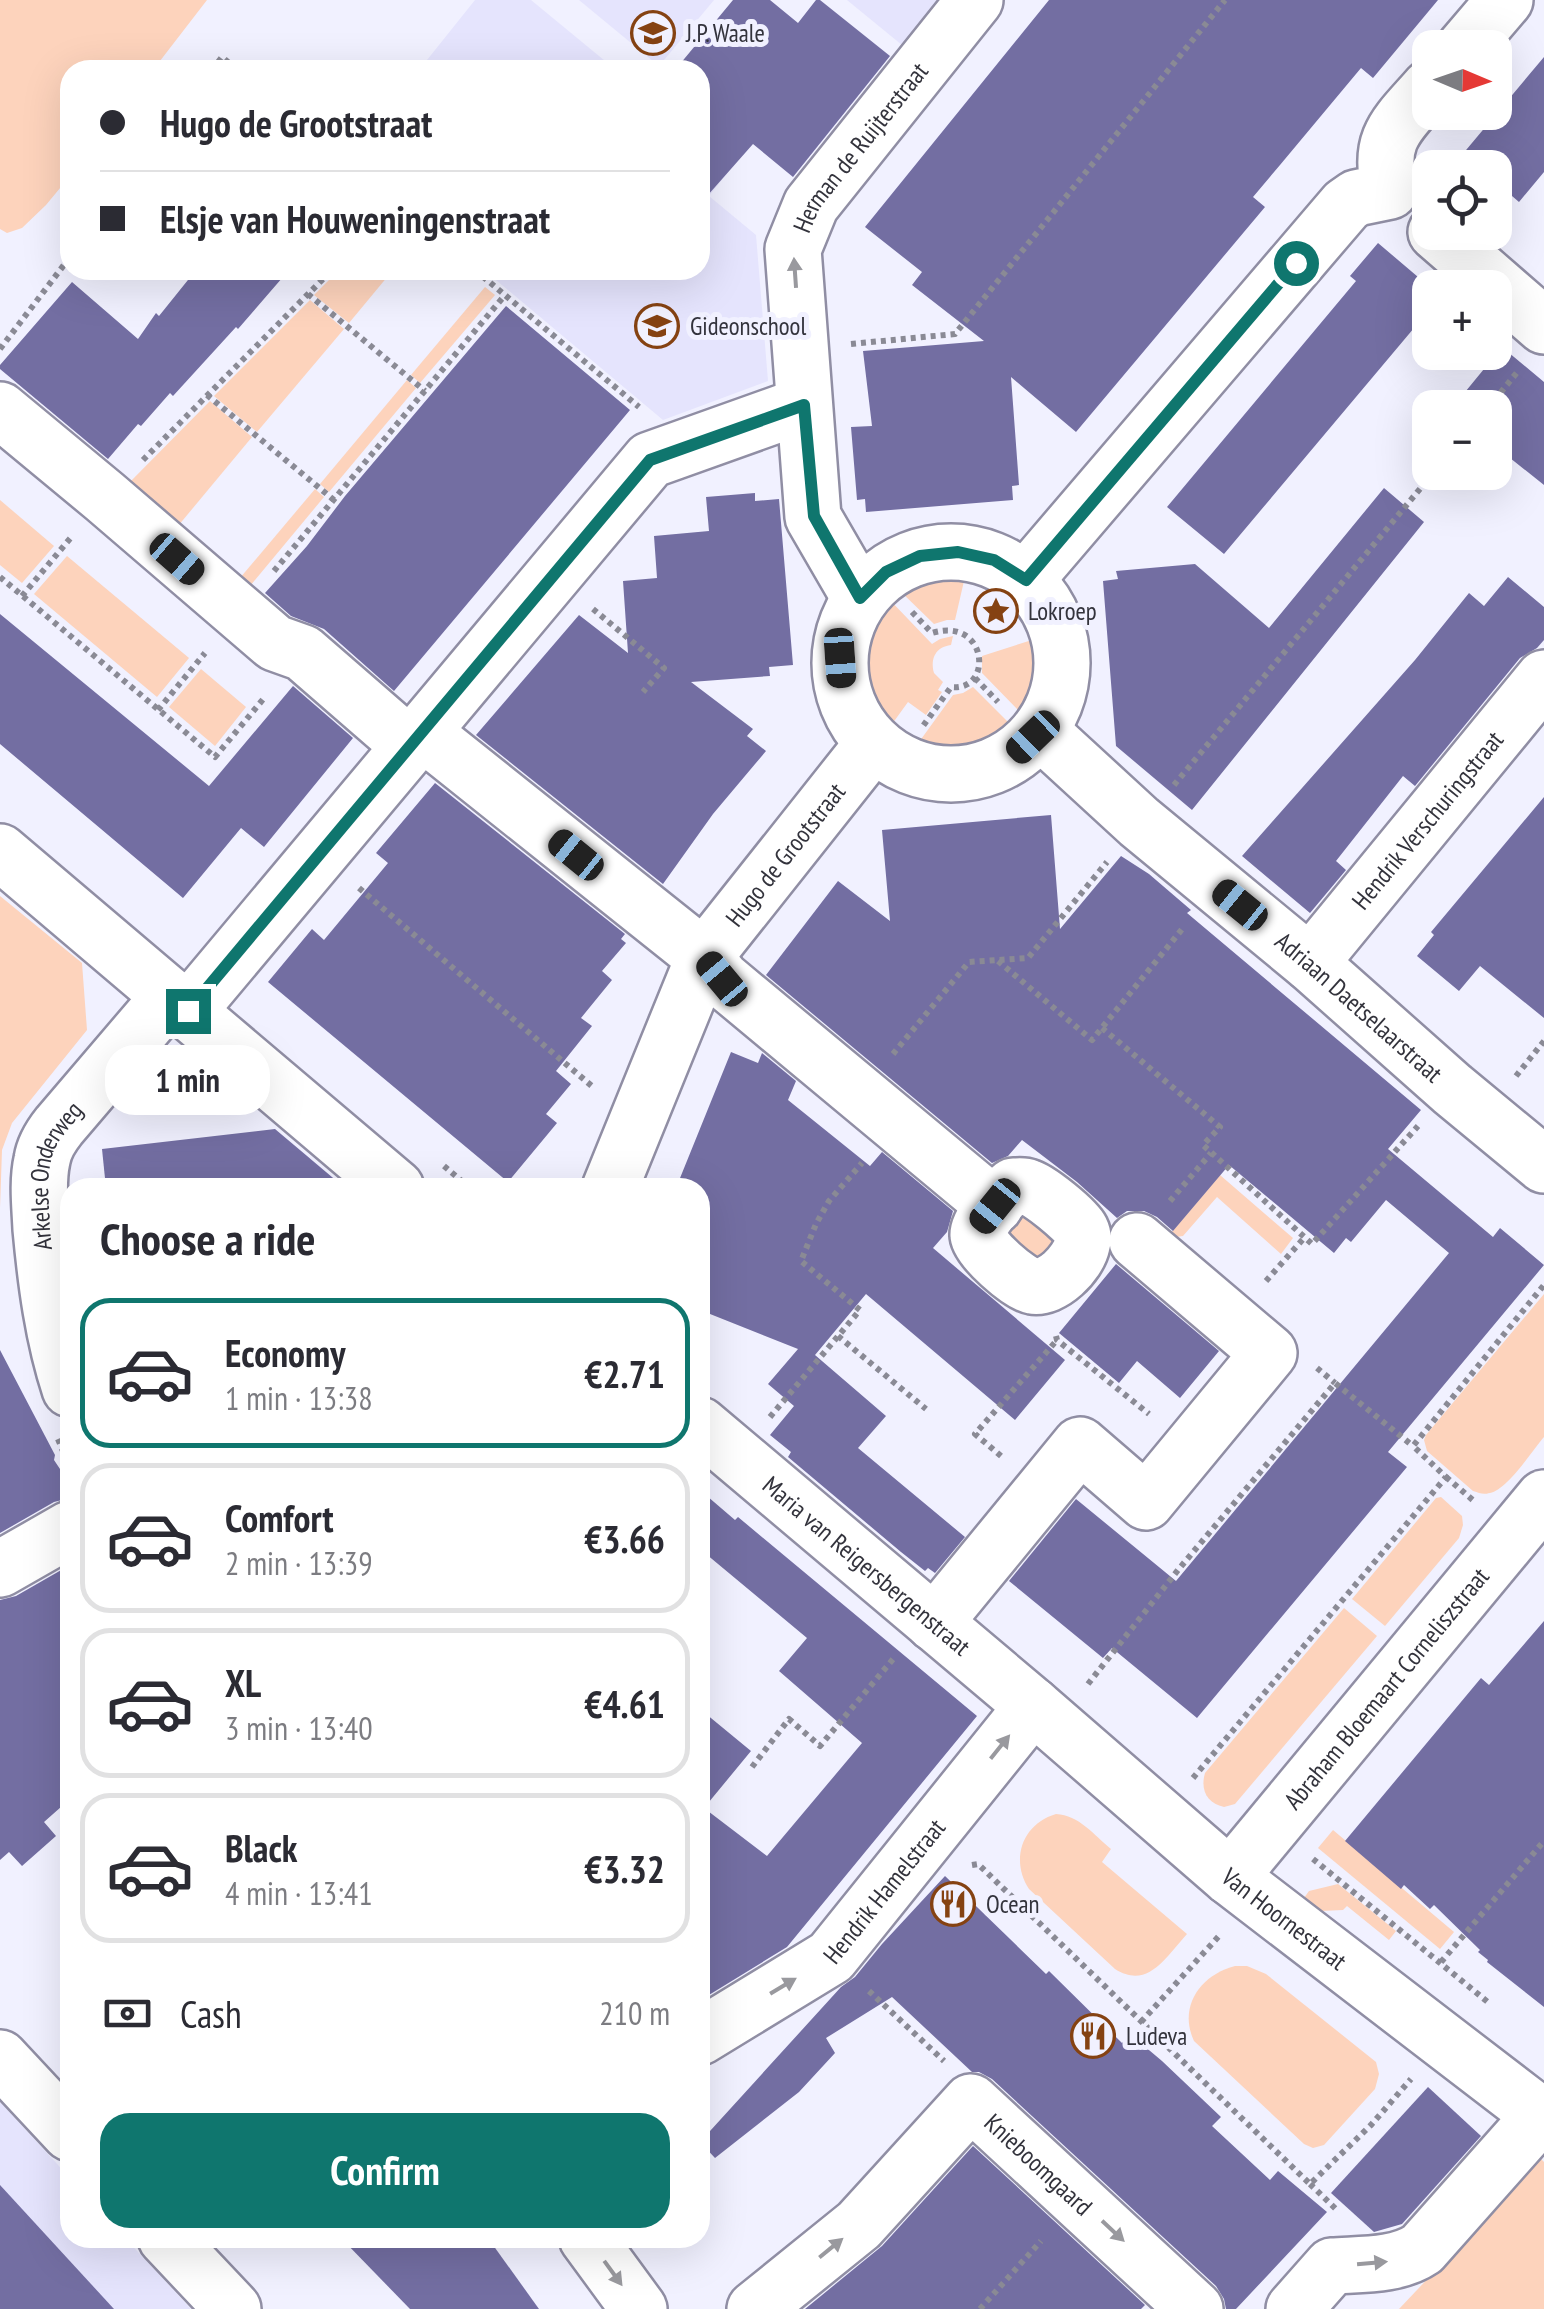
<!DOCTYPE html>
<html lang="en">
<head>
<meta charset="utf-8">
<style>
  :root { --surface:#fff; --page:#f2f2f3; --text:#2b2b33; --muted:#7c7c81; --line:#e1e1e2; --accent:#0f766e }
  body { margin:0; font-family:"PT Sans Narrow",sans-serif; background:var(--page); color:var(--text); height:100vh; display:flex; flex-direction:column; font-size:38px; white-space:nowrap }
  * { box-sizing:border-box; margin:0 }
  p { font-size:32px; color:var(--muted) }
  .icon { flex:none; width:55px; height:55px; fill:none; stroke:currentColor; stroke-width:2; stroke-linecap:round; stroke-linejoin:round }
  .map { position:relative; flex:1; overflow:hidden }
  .drawer { position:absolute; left:60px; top:1178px; width:650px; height:1070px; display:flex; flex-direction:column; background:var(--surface); border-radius:30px; box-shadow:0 10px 40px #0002 }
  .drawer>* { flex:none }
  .top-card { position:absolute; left:60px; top:60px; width:650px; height:220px; border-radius:30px; box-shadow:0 10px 40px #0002; display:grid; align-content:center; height:220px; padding:0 40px; background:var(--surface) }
  .needle { width:65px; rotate:92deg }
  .tools { position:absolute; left:1412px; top:30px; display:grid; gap:20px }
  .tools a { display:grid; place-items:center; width:100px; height:100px; border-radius:20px; background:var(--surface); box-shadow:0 10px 40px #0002; font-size:50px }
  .end { position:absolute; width:45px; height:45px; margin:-22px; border:12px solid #0f766e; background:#fff; box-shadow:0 0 0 5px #fff }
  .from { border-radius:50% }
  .bubble { position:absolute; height:70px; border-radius:30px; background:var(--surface); box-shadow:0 10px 40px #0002; font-size:32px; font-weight:600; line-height:70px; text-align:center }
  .car { position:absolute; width:30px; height:60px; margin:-30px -15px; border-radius:12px; box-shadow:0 0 8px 2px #0007; background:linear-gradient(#222 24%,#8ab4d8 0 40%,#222 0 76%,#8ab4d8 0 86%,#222 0) }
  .top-card b { display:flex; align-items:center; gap:35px; height:95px; font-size:38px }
  .top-card b+b { border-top:2px solid var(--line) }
  .top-card i { width:25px; height:25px; background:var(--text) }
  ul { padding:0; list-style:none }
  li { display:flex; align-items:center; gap:30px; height:150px; margin:0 20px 15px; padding:0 20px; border:5px solid var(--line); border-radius:30px }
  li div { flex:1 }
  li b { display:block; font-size:38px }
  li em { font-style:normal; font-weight:600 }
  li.active { border-color:var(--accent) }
  li>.icon { width:90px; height:90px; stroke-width:1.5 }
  h2 { padding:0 40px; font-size:45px; line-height:120px }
  .pay { display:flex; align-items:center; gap:25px; height:110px; padding:0 40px; font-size:38px }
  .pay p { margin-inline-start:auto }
  .button { display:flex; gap:20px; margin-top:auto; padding:20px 40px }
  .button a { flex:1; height:115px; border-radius:30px; background:var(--accent); color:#fff; font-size:40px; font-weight:600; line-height:115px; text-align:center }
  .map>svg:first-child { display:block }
  .built { fill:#e5e4fd }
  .green { fill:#fdd3bc }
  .building { fill:#736ea2 }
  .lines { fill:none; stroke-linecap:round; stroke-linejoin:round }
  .minor-casing { stroke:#908ea4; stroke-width:60 }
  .major-casing { stroke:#908ea4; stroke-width:60 }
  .path { stroke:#8a8a95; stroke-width:6; stroke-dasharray:5 5; stroke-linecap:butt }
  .minor { stroke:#fff; stroke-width:55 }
  .major { stroke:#fff; stroke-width:55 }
  .oneway { fill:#99999e }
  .route { stroke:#0f766e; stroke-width:12 }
  .labels { text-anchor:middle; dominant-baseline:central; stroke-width:10; stroke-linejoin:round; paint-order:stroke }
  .poi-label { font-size:25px; fill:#33333c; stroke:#f1f1ff; text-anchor:start }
  .street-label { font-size:25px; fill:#33333c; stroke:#f1f1ff }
</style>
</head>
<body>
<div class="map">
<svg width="1544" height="2309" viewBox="0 0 1544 2309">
  <rect width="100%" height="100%" fill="#f1f1ff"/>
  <g class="built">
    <polygon points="475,0 531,0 616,70 419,70"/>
    <polygon points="579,0 714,0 659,66"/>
    <polygon points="847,0 939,0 902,45"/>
    <polygon points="700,139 733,166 709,196 756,235 768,381 663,420 484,270 700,270"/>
    <polygon points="0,2102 70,2178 70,2238 125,2238 191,2309 0,2309"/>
  </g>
  <g class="green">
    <polygon points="0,0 207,0 153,70 70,70 70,176 46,205 22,228 7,233 0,229"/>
    <polygon points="339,270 393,270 349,323 314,295"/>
    <polygon points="485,287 495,295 420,383 411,375"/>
    <polygon points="310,300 344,329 257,432 214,396"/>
    <polygon points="407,380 416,388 329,492 320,484"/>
    <polygon points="210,401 252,437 178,526 128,484"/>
    <polygon points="315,489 324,497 250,586 240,578"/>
    <polygon points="0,500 54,546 22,583 0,565"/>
    <polygon points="67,556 189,658 157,697 34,594"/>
    <path d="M958,570C968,572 979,573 988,577C1029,596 1055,643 1043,688C1041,695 1037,703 1034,710L1022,714L982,673V656L1032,640C1020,608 998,588 964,581L955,620H947L934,624L897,588L928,572Z"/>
    <path d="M886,596L932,644L940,639L953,636L951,645C936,647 930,658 934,673L943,682L938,690L942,692L926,715L908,702L887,731C849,697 851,631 886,596Z"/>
    <polygon points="201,669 246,707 215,746 169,707"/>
    <path d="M973,687L1017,731C986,755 951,765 914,749L953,695L963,693Z"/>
    <polygon points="0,896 82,963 87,1030 12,1123 2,1150 0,1208"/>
    <polygon points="1220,1175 1293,1238 1281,1254 1217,1197 1183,1236 1176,1237 1171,1233"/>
    <polygon points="1018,1207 1056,1237 1056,1248 1044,1265 995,1236"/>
    <path d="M1544,1294V1437C1532,1451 1507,1490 1490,1493C1482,1495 1480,1493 1473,1491L1427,1451L1424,1440L1426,1435Z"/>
    <polygon points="1441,1497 1462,1516 1463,1525 1459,1538 1385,1626 1352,1599 1436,1498"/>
    <path d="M1344,1608L1377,1636L1235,1804L1224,1807C1207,1803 1200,1790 1205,1773Z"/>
    <path d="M1056,1814C1079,1815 1094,1835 1111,1849L1102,1862L1187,1934C1166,1957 1148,1990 1115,1969L1029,1889C1010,1860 1022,1824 1056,1814Z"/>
    <polygon points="1333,1830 1454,1932 1440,1949 1318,1848"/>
    <polygon points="1338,1884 1396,1931 1389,1940 1347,1906 1343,1910 1321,1911 1304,1898 1309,1891"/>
    <path d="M1235,1966H1247L1266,1974L1376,2062L1379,2074L1375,2089L1324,2145L1313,2148L1304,2144L1194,2041C1178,2007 1200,1975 1235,1966Z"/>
    <polygon points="1541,2159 1544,2162 1544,2309 1399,2309"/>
  </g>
  <g class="building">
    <polygon points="733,0 770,0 798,23 816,0 820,0 890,56 793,177 753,144 700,204 700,70 675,70"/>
    <polygon points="1049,0 1438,0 1373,78 1361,68 1280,165 1253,197 1265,207 1076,432 1011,377 1019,485 1012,486 1013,500 866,512 865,499 857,500 851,427 872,426 863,351 984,341 912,285 922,272 865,227"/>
    <polygon points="1544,57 1544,172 1519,202 1512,196 1495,215 1495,168 1451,168"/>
    <polygon points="1378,243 1431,288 1430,309 1224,554 1167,507 1356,281 1350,276"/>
    <polygon points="196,270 289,270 238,329 236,327 173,396 170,393 141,426 138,424 108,459 0,369 0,365 72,282 138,339 156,313 159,316"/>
    <polygon points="506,306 630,410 394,691 324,629 291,616 265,593 307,546 345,496"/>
    <polygon points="1502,347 1544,382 1544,485 1495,446 1495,408 1452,408"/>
    <polygon points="1384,488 1424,522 1192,810 1116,746 1103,581 1118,579 1116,571 1195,564 1269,628"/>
    <polygon points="755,493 755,501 779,499 793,665 769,667 770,676 691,682 753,729 747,736 766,751 713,814 663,884 476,735 579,615 628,653 623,581 657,578 654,536 709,531 706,497"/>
    <polygon points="1508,577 1544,607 1544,640 1537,648 1520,658 1415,786 1403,776 1336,861 1346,870 1310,913 1242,856 1415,660 1469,593 1484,606"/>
    <polygon points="0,614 209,786 293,686 353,738 264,847 241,828 183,898 0,744"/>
    <polygon points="435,783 625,934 621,939 626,943 602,971 612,980 581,1018 592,1026 556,1071 571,1084 546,1114 557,1123 508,1182 268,982 312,929 324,940 388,863 376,853"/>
    <polygon points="1544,797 1544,1018 1480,966 1459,991 1417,956 1434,935 1431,932"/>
    <polygon points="1051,815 1060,929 1121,856 1149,874 1191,910 1187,913 1421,1110 1388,1149 1493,1237 1500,1228 1544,1265 1388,1452 1407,1467 1197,1718 1112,1648 1103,1658 1009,1581 1076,1499 1176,1581 1449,1253 1386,1200 1351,1242 1346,1238 1334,1253 1229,1165 1173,1231 1157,1217 1144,1211 1127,1211 1117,1218 1077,1182 1022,1140 1008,1156 992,1163 766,975 838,881 890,921 882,830"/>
    <polygon points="731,1052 758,1063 762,1053 796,1081 788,1100 870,1166 882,1152 953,1211 947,1232 933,1248 1065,1360 1015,1420 866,1294 815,1355 886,1416 858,1448 965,1537 935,1573 928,1568 925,1571 901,1552 788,1457 791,1452 770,1435 794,1406 768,1384 798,1349 700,1310 700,1188 676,1188"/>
    <polygon points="275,1129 345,1188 106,1188 102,1149"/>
    <polygon points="1116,1264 1219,1351 1180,1398 1137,1361 1119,1383 1059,1333"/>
    <polygon points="0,1350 55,1455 54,1460 70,1484 70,1498 54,1502 0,1533"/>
    <polygon points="700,1490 735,1520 738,1517 977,1716 787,1947 704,1998 700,1993 700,1709 751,1751 704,1808 767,1856 862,1743 779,1671 807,1638 700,1549"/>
    <polygon points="70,1565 70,1799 44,1822 56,1836 22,1866 9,1852 0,1860 0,1600 16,1596"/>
    <polygon points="1544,1621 1544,2007 1487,1962 1488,1960 1478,1952 1480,1950 1434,1905 1430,1909 1404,1885 1401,1889 1345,1841 1481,1678 1489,1685"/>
    <polygon points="945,1876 1046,1974 1049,1971 1122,2043 1130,2034 1162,2061 1221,2117 1212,2126 1270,2180 1278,2171 1327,2212 1236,2309 1226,2309 1224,2299 1216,2286 992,2079 979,2072 972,2072 892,1997 826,2038 835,2053 799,2092 715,2158 700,2142 841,1987 855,1977 882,1944"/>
    <polygon points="1428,2087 1481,2136 1402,2224 1374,2232 1331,2193"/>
    <polygon points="973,2146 1145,2305 1141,2309 805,2309 882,2246"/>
    <polygon points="0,2185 114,2309 0,2309"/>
    <polygon points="341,2238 488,2238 539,2309 410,2309"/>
  </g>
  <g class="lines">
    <g class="minor-casing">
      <g id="minor">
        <polyline points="1464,48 1505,0"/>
        <polyline points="1436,232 1544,326"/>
        <polyline points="0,410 105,497 275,643 303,653 410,746"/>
        <circle cx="951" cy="663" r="111"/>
        <path d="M1025,580L1346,205L1356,198L1390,191C1376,138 1398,124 1430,87"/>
        <path id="s1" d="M860,598L813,517L793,249L811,205L975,0"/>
        <path id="s2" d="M1040,731L1139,822L1310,963L1452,1089L1544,1165"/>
        <polyline points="422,732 704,957 722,979 995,1206"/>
        <polyline points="0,852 396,1188"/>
        <path id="s3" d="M1310,963L1544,678"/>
        <polyline points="188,1011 650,460 804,405"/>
        <path d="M1013,1186C1019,1186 1023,1185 1028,1187C1039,1190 1076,1220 1081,1230C1084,1236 1084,1239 1082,1245C1078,1263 1052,1290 1032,1286C1020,1284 978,1248 978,1235C977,1222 1003,1194 1013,1186Z"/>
        <path id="s4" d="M610,1188L704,957L873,744"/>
        <path id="s5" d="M70,1389C53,1337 46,1283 41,1229C40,1206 37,1182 42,1160C44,1147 51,1136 59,1126L170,996"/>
        <path id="s6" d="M700,1425L1033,1706L1230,1877L1544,2118"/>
        <polyline points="0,1569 70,1529"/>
        <polyline points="934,1623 1080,1445 1146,1502 1269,1353 1137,1241"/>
        <path id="s7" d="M1230,1877L1544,1498"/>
        <path id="s8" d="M700,2037L831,1957L1033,1706"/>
        <polyline points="587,2238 639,2309"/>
        <path id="s9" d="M755,2309L859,2225L971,2102L1195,2309"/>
        <path d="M1294,2309L1332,2266C1362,2264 1397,2266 1422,2249L1541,2115"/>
      </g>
    </g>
    <g class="major-casing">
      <g id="major">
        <polyline points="0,2058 70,2133"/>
        <polyline points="166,2238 233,2309"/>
      </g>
    </g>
    <g class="path">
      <polyline points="212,70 222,57 237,70"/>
      <polyline points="475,270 639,407"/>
      <polyline points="308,294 425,391"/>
      <polyline points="851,344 955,334 1225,0"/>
      <polyline points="0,349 70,257"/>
      <polyline points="207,395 334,500"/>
      <polyline points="1488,408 1519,370"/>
      <polyline points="143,460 332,270"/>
      <polyline points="274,571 505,295"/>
      <polyline points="0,577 215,757 265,697"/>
      <polyline points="22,596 73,535"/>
      <polyline points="593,609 664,668 643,692"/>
      <path d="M912,612L932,633C988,616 994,692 951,687L923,726"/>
      <polyline points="975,678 998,702"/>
      <polyline points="158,710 205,653"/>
      <polyline points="1174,785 1434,472"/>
      <polyline points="359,888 593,1087"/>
      <polyline points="998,961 1092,1040 1183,928"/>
      <polyline points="1102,1028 1220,1127 1203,1145 1312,1244 1418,1126"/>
      <polyline points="893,1054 969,962 1028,958 1107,862"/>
      <polyline points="1516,1076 1544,1041"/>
      <polyline points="444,1166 470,1188"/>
      <polyline points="1170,1201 1211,1153"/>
      <polyline points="1266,1281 1305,1237"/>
      <polyline points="838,1336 926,1409"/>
      <polyline points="1056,1336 1057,1340 1149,1414"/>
      <polyline points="1317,1368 1335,1383"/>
      <polyline points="770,1417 860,1310 801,1261 816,1224 829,1201 862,1163"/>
      <polyline points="58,1439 70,1468"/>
      <polyline points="1001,1456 975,1434 1057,1340"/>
      <polyline points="1446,1477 1475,1502"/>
      <polyline points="1088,1684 1178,1570 1335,1383 1413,1446"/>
      <polyline points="752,1767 789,1719 820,1746 894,1658"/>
      <polyline points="1193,1778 1446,1477 1413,1446 1544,1285"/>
      <polyline points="1313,1859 1489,2003"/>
      <polyline points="972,1865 978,1864 1310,2184 1371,2125 1411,2079"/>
      <polyline points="1441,1962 1544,1841"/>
      <polyline points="869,1991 944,2061"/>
      <polyline points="1141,2022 1219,1936"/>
      <polyline points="1310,2184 1338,2211"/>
      <polyline points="980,2309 1041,2241"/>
    </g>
    <use href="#minor" class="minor"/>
    <use href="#major" class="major"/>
  </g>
  <defs><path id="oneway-solid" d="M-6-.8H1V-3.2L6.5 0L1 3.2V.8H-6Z" transform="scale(2.5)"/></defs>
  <g class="oneway">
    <use href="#oneway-solid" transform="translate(795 273) rotate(-94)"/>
    <use href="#oneway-solid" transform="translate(1000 1747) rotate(-51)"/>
    <use href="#oneway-solid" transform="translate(783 1986) rotate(-31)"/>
    <use href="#oneway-solid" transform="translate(1113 2231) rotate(43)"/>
    <use href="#oneway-solid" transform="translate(831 2248) rotate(-39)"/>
    <use href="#oneway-solid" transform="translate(1372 2263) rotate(-5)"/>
    <use href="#oneway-solid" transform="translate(613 2273) rotate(54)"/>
  </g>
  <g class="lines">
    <polyline class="route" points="188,1011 650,460 804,405 814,516 860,598 886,572 920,556 958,552 994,560 1026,580 1296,263"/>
  </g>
  <defs>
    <g id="school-ring" transform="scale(2.25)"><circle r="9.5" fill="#f1f1ff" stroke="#854212" stroke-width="1.5"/><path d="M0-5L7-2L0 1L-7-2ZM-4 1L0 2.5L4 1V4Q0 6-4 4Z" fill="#854212"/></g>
    <g id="sight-ring" transform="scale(2.25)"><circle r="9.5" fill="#f1f1ff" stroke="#854212" stroke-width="1.5"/><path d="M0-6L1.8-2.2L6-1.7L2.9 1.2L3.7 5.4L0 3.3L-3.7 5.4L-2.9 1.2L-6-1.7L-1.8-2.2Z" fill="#854212"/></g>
    <g id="restaurant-ring" transform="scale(2.25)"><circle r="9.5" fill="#f1f1ff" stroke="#854212" stroke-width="1.5"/><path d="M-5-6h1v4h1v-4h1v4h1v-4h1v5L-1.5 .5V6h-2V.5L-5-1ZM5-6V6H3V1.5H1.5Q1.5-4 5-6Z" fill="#854212"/></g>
  </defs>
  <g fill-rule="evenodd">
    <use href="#school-ring" x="653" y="33"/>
    <use href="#school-ring" x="657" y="326"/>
    <use href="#sight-ring" x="996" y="611"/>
    <use href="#restaurant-ring" x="953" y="1904"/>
    <use href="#restaurant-ring" x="1093" y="2036"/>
  </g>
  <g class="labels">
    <g class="poi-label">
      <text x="686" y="33">J.P. Waale</text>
      <text x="690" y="326">Gideonschool</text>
      <text x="1028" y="611">Lokroep</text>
      <text x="986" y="1904">Ocean</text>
      <text x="1126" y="2036">Ludeva</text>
    </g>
    <g class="street-label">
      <text stroke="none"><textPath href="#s1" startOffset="485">Herman de Ruijterstraat</textPath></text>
      <text stroke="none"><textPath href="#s3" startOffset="185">Hendrik Verschuringstraat</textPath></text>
      <text stroke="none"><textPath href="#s4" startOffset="380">Hugo de Grootstraat</textPath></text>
      <text stroke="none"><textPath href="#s2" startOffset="422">Adriaan Daetselaarstraat</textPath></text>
      <text stroke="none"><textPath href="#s5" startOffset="220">Arkelse Onderweg</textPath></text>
      <text stroke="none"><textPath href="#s6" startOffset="218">Maria van Reigersbergenstraat</textPath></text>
      <text stroke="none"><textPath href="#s7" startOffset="245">Abraham Bloemaart Corneliszstraat</textPath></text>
      <text stroke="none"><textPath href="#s8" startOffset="238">Hendrik Hamelstraat</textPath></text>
      <text stroke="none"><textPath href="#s6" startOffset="765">Van Hoornestraat</textPath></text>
      <text stroke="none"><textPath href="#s9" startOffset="392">Knieboomgaard</textPath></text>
    </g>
  </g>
</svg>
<div class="tools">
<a><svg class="needle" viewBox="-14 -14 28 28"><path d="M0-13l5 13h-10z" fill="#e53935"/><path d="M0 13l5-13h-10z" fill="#7c7c81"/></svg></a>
<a><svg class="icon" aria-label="locate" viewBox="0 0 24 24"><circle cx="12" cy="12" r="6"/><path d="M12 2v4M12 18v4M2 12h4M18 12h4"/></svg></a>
<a>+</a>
<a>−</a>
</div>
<i class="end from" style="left:1296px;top:263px"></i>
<i class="end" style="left:188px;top:1011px"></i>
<div class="bubble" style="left:105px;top:1045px;width:165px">1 min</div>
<i class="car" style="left:177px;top:559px;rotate:131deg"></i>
<i class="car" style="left:840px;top:658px;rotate:176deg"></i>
<i class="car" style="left:1033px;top:737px;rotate:226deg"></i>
<i class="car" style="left:576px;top:855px;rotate:309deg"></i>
<i class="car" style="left:1240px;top:905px;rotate:309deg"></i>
<i class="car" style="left:722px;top:979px;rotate:320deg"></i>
<i class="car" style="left:995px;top:1206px;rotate:219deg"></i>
<div class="top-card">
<b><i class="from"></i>Hugo de Grootstraat</b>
<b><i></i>Elsje van Houweningenstraat</b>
</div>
<section class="drawer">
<h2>Choose a ride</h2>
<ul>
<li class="active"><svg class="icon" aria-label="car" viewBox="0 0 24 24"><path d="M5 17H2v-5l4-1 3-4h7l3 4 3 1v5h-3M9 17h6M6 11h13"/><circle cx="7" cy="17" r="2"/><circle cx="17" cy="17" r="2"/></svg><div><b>Economy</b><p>1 min · 13:38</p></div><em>€2.71</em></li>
<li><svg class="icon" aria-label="car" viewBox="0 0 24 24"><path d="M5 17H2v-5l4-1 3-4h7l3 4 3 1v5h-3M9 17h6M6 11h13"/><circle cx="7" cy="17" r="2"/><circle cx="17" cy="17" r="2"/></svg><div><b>Comfort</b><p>2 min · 13:39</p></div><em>€3.66</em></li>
<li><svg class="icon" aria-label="car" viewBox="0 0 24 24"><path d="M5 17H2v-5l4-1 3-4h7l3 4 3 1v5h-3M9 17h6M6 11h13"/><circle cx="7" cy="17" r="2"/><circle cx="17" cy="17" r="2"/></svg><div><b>XL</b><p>3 min · 13:40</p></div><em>€4.61</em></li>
<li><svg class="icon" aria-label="car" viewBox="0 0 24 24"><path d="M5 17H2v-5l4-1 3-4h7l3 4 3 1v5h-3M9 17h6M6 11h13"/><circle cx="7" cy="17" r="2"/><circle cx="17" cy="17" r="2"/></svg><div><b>Black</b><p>4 min · 13:41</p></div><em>€3.32</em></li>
</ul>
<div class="pay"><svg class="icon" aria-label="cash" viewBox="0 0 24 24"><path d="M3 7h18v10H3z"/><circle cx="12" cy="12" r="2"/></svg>Cash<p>210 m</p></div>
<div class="button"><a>Confirm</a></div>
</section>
</div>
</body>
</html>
